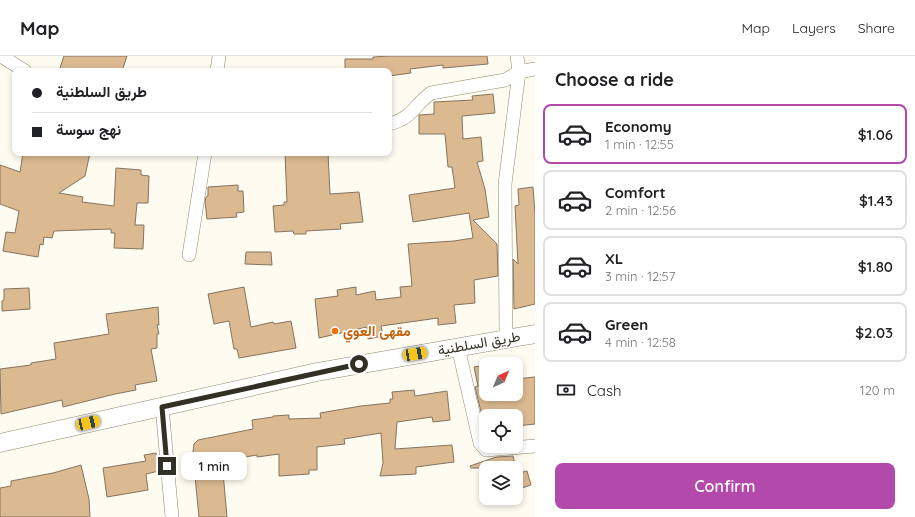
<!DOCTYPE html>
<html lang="en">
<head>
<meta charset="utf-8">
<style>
  :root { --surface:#fff; --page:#f6f6f6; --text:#202124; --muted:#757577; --line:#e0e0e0; --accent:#b349aa }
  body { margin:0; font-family:Quicksand,Vazirmatn,sans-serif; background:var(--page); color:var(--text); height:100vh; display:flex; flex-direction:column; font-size:15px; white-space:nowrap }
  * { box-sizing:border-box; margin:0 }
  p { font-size:13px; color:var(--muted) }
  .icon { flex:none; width:22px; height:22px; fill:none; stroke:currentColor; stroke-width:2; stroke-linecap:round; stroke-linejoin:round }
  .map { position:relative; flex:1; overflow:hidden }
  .side { display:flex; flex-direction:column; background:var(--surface); width:380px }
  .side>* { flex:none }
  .top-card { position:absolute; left:12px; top:12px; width:380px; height:88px; border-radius:8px; box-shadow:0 2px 6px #0003; display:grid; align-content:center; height:88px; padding:0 20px; background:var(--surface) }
  .needle { width:26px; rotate:44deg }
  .controls { position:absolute; left:479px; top:301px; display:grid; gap:8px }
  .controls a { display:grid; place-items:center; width:44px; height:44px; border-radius:8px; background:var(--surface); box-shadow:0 2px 6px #0003; font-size:20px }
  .end { position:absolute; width:18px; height:18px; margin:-9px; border:5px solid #322f24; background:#fff; box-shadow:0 0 0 2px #fff }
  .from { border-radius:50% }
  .bubble { position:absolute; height:28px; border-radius:8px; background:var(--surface); box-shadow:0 2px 6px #0003; font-size:13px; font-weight:600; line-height:28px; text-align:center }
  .car { position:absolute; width:12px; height:24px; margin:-12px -6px; border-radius:5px; box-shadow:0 0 3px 1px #0007; background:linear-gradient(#f5c518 24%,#345 0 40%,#f5c518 0 76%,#345 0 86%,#f5c518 0) }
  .top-card b { display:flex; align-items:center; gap:14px; height:38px; font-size:15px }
  .top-card b+b { border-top:1px solid var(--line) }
  .top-card i { width:10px; height:10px; background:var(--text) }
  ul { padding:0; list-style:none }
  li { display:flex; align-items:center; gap:12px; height:60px; margin:0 8px 6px; padding:0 12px; border:2px solid var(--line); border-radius:8px }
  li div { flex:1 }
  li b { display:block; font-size:15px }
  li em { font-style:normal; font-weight:600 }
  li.active { border-color:var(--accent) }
  li>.icon { width:36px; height:36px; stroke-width:1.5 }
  h2 { padding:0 20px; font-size:18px; line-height:48px }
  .pay { display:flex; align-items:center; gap:10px; height:44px; padding:0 20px; font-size:15px }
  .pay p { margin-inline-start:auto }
  .button { display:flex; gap:8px; margin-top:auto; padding:8px 20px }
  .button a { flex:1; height:46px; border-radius:8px; background:var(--accent); color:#fff; font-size:16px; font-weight:600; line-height:46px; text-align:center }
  header { display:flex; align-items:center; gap:24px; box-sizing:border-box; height:56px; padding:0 20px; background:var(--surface); border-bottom:1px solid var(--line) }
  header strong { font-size:19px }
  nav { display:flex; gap:22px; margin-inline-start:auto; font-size:14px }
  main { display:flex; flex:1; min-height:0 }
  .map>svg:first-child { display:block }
  .building { fill:#dbb991; stroke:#86745f }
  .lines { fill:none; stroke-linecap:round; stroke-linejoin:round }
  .street-casing { stroke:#8f886f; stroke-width:14 }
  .secondary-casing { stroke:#8f886f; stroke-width:19 }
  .street { stroke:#fff; stroke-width:13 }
  .secondary { stroke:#fff; stroke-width:18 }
  .route { stroke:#322f24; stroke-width:5 }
  .food-dot { fill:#e8710a; stroke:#fff; stroke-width:1.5 }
  .labels { text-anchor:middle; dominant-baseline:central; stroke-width:3; stroke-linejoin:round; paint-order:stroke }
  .food-label { font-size:14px; font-weight:bold; fill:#c56008; stroke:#fff; text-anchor:start }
  .street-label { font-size:14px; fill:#322f24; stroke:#fff }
</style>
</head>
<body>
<header>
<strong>Map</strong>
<nav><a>Map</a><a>Layers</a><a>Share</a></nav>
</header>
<main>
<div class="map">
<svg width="535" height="461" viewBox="0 0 535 461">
  <rect width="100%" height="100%" fill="#fefbf0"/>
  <g class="building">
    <polygon points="64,0 127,0 122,15 59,15"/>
    <polygon points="389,0 487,0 488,8 443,12 443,9 410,13 411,17 389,20 389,15 345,15 345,3 373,3 373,1"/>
    <polygon points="493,38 495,57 462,60 463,83 481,81 483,105 477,106 485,133 489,161 473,164 497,188 498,220 474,224 475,247 454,249 456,267 438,269 438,262 381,270 383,280 368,283 367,271 319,282 315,243 338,240 337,234 356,231 356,239 375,235 376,244 401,241 400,231 412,230 408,188 454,185 473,182 469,157 413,166 409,139 455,132 452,111 448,111 445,78 419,78 419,59 434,58 434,46 473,44 472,40"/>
    <polygon points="23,97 90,97 85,120 59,137 83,141 82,146 114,150 116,112 141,114 141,119 149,120 148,147 137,147 135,169 144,169 143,193 114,192 115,177 111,177 111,173 54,175 52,182 44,181 43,189 40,188 38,201 3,195 6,176 15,177 19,155 0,148 0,109 20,116"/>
    <polygon points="285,97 328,97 330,138 359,136 363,166 340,168 341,173 306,175 306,178 294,178 293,175 275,176 273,150 284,149 284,146 287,146"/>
    <polygon points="238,129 238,135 243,135 244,156 236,157 237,161 207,163 205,146 206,141 208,140 208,131"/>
    <polygon points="533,131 535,158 535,248 514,253 513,203 518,208 515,150 519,149 518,133"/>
    <polygon points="246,196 271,196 272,209 245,208"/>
    <polygon points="244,231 251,271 273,266 274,268 291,265 296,292 239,302 237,293 234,293 229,265 214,268 208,238"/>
    <polygon points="29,232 30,253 2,255 2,245 4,244 4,233"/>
    <polygon points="158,251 159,269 157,269 159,278 157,278 157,292 151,293 157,325 135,329 136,334 115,338 63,351 62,344 1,358 0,313 31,309 31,307 56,303 54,287 109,278 106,258"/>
    <polygon points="486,309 486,338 516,338 516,323 535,321 535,368 516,370 516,360 486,360 486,368 484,368 475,331 478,330 474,311"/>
    <polygon points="414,334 415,340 447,335 450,364 433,366 432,361 397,366 395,393 452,389 454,406 416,411 416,418 380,420 383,407 381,377 344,383 345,388 317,391 317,414 309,414 309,418 279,420 279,398 257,401 257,399 222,405 227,461 199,461 194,410 191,411 194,388 198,384 253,373 252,364 273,361 273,360 289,359 289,363 321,362 320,357 361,350 390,347 390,343 393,343 392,336"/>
    <polygon points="156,397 159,415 146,418 148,434 107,441 103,412 146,405 144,399"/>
    <polygon points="513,400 516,412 471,412 470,410 496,401"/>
    <polygon points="81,409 89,443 90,461 0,461 0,432 11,430 11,425 53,417"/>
    <polygon points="527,415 531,429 516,434 516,418"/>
  </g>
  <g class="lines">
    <g class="street-casing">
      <g id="street">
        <polyline points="1,0 25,15"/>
        <polyline points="517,0 519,16 535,13"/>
        <polyline points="217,15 219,0"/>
        <path d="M389,68C413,62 414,49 431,37L505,24L519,16"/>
        <polyline points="189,199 205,97"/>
        <polyline points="506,283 505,128 519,16"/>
        <polyline points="458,291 480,387 486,394 535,390"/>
        <polyline points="162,351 172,461"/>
      </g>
    </g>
    <g class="secondary-casing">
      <polyline id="secondary" points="0,387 317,316 535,278"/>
    </g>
    <use href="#street" class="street"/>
    <use href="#secondary" class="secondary"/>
  </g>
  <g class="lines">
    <polyline class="route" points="167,410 162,351 359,308"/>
  </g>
  <circle class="food-dot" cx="335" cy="275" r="4"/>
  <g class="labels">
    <g class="food-label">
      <text x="343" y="275">مقهى العوي</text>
    </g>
    <g class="street-label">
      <text transform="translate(479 287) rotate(-10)">طريق السلطنية</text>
    </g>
  </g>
</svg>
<div class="controls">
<a><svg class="needle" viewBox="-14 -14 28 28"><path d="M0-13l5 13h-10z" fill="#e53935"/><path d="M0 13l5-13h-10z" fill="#757577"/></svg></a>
<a><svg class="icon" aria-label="locate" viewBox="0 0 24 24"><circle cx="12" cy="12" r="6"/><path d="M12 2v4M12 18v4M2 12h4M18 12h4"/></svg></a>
<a><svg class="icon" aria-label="layers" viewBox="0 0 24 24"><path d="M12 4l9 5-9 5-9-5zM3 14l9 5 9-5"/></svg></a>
</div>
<i class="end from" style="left:359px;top:308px"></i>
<i class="end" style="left:167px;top:410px"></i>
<div class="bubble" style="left:181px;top:396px;width:66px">1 min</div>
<i class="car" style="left:415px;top:298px;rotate:80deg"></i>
<i class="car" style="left:88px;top:367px;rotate:77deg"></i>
<div class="top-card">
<b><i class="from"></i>طريق السلطنية</b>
<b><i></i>نهج سوسة</b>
</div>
</div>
<section class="side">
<h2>Choose a ride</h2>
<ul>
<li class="active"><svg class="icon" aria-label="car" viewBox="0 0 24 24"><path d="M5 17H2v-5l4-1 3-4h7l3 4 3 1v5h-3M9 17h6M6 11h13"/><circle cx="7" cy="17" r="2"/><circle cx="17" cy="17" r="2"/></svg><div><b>Economy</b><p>1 min · 12:55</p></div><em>$1.06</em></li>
<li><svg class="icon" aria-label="car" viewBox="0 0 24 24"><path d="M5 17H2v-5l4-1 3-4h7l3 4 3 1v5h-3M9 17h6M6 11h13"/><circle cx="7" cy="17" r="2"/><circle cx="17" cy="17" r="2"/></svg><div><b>Comfort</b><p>2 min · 12:56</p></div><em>$1.43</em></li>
<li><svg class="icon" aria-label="car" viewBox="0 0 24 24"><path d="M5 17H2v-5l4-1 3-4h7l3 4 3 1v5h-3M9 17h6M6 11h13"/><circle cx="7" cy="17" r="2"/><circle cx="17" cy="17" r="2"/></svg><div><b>XL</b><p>3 min · 12:57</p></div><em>$1.80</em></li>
<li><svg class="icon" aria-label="car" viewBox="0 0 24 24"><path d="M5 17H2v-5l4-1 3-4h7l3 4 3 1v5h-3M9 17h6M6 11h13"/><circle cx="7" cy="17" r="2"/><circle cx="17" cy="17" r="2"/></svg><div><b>Green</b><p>4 min · 12:58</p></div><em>$2.03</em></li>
</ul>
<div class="pay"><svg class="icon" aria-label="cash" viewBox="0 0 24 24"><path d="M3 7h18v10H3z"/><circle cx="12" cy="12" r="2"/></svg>Cash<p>120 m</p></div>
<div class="button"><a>Confirm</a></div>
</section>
</main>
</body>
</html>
